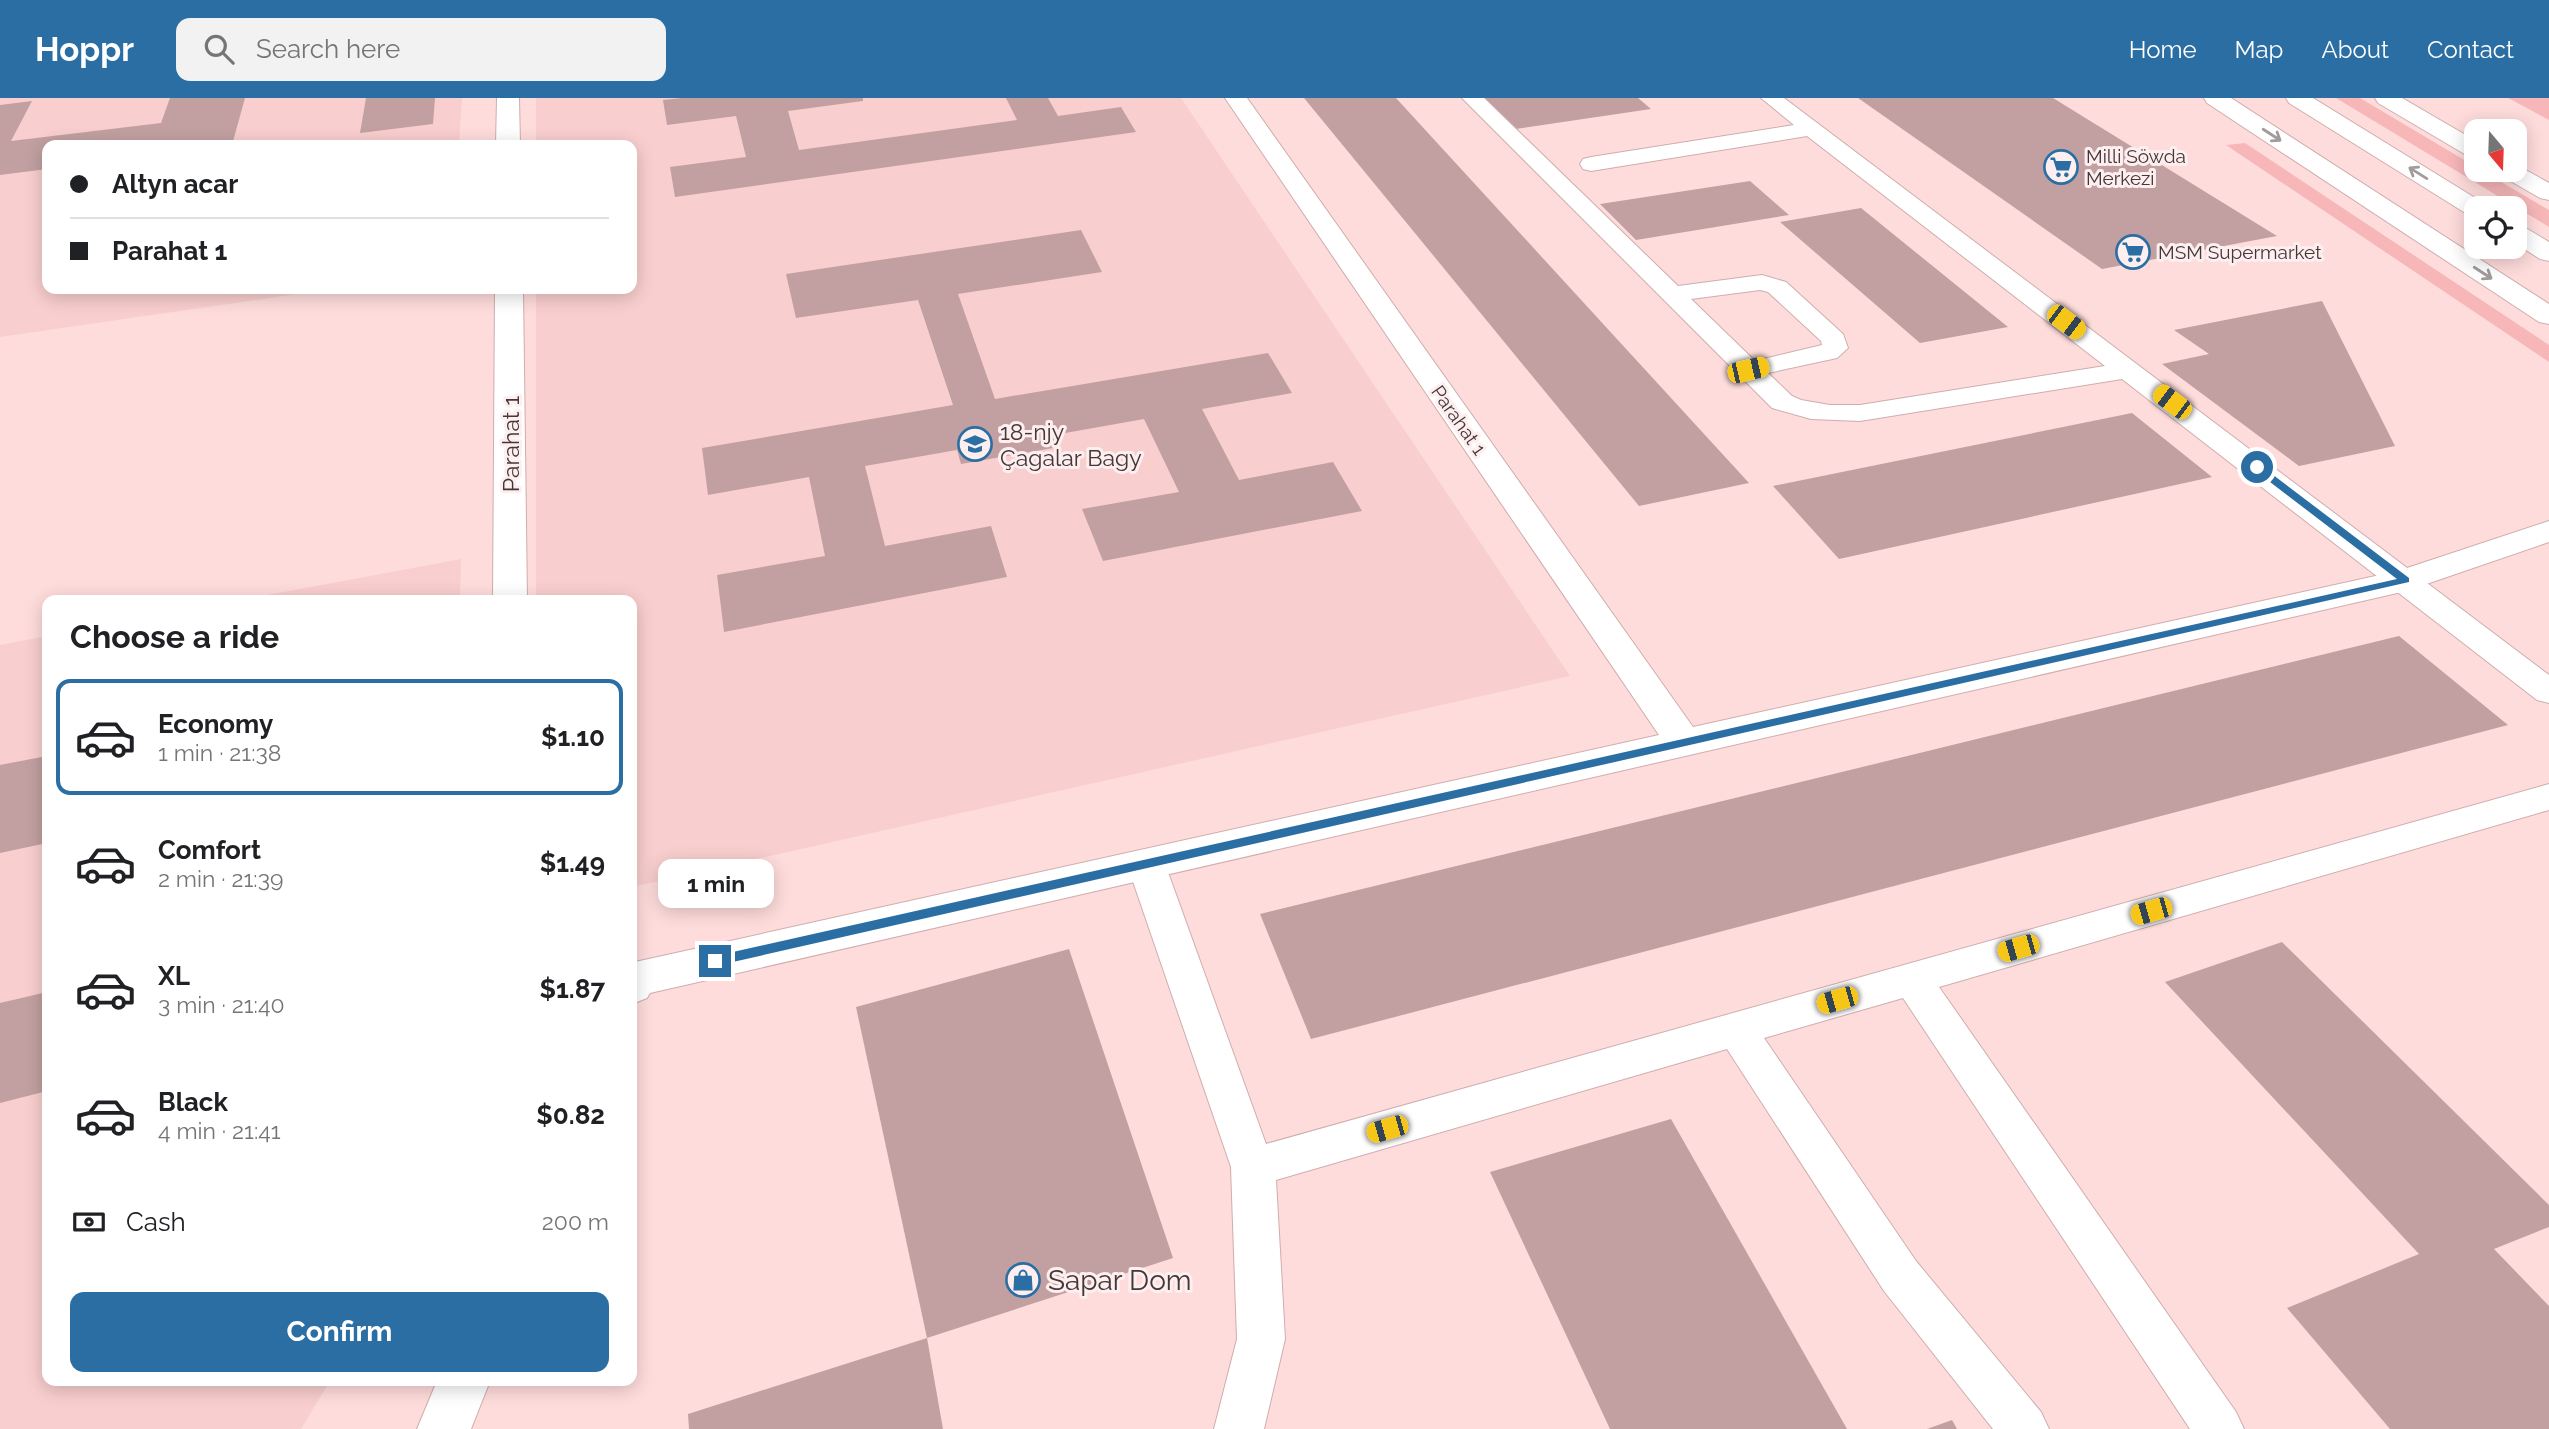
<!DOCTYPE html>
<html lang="en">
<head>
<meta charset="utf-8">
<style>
  :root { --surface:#fff; --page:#f2f2f2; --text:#202124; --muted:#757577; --line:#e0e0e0; --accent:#2a6ea3 }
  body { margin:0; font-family:Raleway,sans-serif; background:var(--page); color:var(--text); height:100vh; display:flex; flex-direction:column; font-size:26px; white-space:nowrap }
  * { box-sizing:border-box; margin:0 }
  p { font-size:23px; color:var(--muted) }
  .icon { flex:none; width:38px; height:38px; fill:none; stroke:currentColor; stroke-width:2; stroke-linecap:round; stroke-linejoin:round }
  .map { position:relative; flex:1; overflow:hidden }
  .sheet { position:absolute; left:42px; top:497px; width:595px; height:791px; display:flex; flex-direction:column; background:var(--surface); border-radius:14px; box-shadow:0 4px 18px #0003 }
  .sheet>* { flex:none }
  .top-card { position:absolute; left:42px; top:42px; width:595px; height:154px; border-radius:14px; box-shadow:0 4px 18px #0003; display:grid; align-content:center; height:154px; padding:0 28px; background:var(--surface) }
  .needle { width:46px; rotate:161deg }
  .fabs { position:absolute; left:2464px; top:21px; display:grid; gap:14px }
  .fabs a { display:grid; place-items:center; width:63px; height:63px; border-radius:14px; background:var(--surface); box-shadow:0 4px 18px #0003; font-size:35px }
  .end { position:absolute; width:32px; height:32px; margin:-16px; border:9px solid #2a6ea3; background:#fff; box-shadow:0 0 0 4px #fff }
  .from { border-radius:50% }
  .bubble { position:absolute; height:49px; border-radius:14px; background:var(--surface); box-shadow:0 4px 18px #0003; font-size:23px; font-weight:700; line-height:49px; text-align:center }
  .car { position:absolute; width:21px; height:42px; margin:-21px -10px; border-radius:9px; box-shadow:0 0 5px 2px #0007; background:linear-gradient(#f5c518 24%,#345 0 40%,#f5c518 0 76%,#345 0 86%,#f5c518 0) }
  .top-card b { display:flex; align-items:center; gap:24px; height:66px; font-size:26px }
  .top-card b+b { border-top:2px solid var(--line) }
  .top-card i { width:18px; height:18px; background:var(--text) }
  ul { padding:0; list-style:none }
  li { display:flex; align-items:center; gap:21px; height:116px; margin:0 14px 10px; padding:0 14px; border:4px solid transparent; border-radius:14px }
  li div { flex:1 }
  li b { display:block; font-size:26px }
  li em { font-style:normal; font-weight:700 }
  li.on { border-color:var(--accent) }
  li>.icon { width:63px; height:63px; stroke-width:1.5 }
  h2 { padding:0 28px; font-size:32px; line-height:84px }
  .pay { display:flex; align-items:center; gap:18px; height:77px; padding:0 28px; font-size:26px }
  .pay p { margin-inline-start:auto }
  .button { display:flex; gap:14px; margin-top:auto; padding:14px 28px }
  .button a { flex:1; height:80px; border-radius:14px; background:var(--accent); color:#fff; font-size:28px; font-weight:700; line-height:80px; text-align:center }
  header { display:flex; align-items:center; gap:42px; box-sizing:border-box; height:98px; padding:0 35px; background:var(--accent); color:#fff }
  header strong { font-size:33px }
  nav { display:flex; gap:38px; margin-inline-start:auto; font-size:24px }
  .search { width:490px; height:63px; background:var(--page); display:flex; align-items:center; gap:18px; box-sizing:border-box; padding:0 24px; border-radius:14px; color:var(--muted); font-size:26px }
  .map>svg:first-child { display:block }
  .built { fill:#f9cece }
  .green { fill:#f7b7b9 }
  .building { fill:#c2a0a1 }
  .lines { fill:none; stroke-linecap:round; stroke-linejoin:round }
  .service-casing { stroke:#cfadad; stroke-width:2 }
  .minor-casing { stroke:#cfadad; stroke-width:2 }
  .primary-casing { stroke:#cfadad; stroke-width:2 }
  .service { fill:#fff; fill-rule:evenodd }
  .minor { fill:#fff; fill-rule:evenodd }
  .primary { fill:#fff; fill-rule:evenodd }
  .oneway { stroke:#a29b9b }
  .route { fill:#2a6ea3 }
  .labels { text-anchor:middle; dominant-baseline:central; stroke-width:6; stroke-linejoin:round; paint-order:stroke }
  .far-poi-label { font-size:19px; fill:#453737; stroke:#fdefef; text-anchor:start }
  .far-street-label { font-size:19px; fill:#453737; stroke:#fdefef }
  .poi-label { font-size:23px; fill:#453737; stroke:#fdefef; text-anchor:start }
  .street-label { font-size:23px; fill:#453737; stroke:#fdefef }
  .near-poi-label { font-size:28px; fill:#453737; stroke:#fdefef; text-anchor:start }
</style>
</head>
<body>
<header>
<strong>Hoppr</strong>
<div class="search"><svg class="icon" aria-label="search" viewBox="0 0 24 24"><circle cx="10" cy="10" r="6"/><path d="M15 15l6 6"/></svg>Search here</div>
<nav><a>Home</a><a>Map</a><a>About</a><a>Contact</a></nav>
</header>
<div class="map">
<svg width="2549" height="1331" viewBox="0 0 2549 1331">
  <rect width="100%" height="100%" fill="#ffdcdc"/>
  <g class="built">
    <polygon points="0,0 462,0 459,47 47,47 47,191 332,191 0,239"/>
    <polygon points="536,0 1181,0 1570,578 632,789 632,502 536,502 536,191 632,191 632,47 536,47"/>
    <polygon points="461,461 460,502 241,502"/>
    <polygon points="47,538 47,1283 330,1283 301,1331 0,1331 0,547"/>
  </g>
  <g class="green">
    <polygon points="2336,0 2360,0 2476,69 2476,72 2481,72 2549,112 2549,129"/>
    <polygon points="2508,0 2549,0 2549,22"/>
    <polygon points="2245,45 2549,247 2549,264 2226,47"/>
  </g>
  <g class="building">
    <polygon points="170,0 245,0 232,47 47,47 47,71 0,77 0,7 32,3 11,43 161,25"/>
    <polygon points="366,0 435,0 433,26 360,35"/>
    <polygon points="682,0 863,0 863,3 788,13 799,52 1017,22 1006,0 1048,0 1058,18 1121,9 1136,34 675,99 670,69 746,59 736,18 667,27 663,2"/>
    <polygon points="1304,0 1396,0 1749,385 1639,408"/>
    <polygon points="1477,0 1638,0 1651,11 1509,32"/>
    <polygon points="1858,0 2053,0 2277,138 2102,171"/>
    <polygon points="1750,83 1789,117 1636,142 1600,106"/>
    <polygon points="1861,110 2008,229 1920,245 1780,124"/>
    <polygon points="1081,132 1102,174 958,196 995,301 1268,255 1292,295 1202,311 1239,382 1333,364 1362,413 1103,463 1082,411 1179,394 1144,321 1054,337 1059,349 961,366 957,352 865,368 885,448 991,428 1007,479 724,534 717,477 825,458 809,379 708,397 702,350 953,307 918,202 796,220 786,176"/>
    <polygon points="2322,203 2395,348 2299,368 2162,266 2209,256 2174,232"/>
    <polygon points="2132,315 2212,379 1839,461 1773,388"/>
    <polygon points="2399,538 2508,627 1311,941 1260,816"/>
    <polygon points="47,658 47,745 0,755 0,667"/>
    <polygon points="2282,844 2549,1107 2549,1129 2494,1151 2549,1208 2549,1331 2390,1331 2287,1210 2419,1156 2165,884"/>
    <polygon points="1069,851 1173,1160 927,1240 856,909"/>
    <polygon points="47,894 47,993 0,1005 0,905"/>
    <polygon points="1671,1021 1847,1331 1610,1331 1490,1074"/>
    <polygon points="927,1240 943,1331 689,1331 688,1316"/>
    <polygon points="1952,1322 1957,1331 1927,1331"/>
  </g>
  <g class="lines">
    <g class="service-casing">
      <g id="service">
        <path d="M1462,0H1484L1678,188L1762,177L1786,184L1843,236L1848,250L1837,260L1768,275L1792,298L1801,302L1830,307H1860L2105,268L1807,38L1591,73L1583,71L1580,66L1583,61L1591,59L1794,27L1761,0H1784L2549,577V605L2537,602L2122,281L1860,323L1811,321L1772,310ZM1760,192L1768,194L1821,243L1822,247L1755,263L1691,201Z"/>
        <polygon points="2549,686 2549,712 1939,889 2236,1314 2244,1331 2190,1331 1903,900 1764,940 1916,1163 2041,1314 2049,1331 1993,1331 1884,1193 1727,951 1276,1082 1285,1241 1264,1331 1214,1331 1237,1241 1231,1069 1127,766 1133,756 1146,752 1159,756 1165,766 1266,1046"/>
      </g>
    </g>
    <g class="minor-casing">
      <g id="minor">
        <polygon points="497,0 519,0 520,47 496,47"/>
        <polygon points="1225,0 1247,0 1693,629 2398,473 2549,423 2549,444 2406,493 650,895 647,900 632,906 632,865 635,864 1659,637"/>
        <polygon points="2375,0 2402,0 2476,43 2476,60 2468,58 2378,5"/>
        <polygon points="2515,66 2549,85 2549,102 2540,100 2500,77 2497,72 2515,72"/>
        <polygon points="495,191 523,191 527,502 493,502"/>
        <polygon points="437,1283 490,1283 471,1331 417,1331"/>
      </g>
    </g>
    <g class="primary-casing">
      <g id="primary">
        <polygon points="2204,0 2231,0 2549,206 2549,226 2539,224 2207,5"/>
        <polygon points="2286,0 2313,0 2485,106 2488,110 2476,110 2476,119 2467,116 2289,5"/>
        <polygon points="2515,126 2524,129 2549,144 2549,163 2540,161 2515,145"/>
      </g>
    </g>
    <use href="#service" class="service"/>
    <use href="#minor" class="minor"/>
    <use href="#primary" class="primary"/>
  </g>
  <defs><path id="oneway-shaft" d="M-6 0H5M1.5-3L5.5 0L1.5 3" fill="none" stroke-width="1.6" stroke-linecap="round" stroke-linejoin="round" transform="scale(1.75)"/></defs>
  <g class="oneway">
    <use href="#oneway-shaft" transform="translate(2272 37) rotate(33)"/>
    <use href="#oneway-shaft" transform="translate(2418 75) rotate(-148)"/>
    <use href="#oneway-shaft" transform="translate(2483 175) rotate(33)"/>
  </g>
  <polygon class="route" points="2253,367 2260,367 2409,480 2409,484 715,868 709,863 715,858 2397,481 2253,371"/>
  <defs>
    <g id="supermarket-ring" transform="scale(1.75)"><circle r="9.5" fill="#fdefef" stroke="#2a6ea3" stroke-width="1.5"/><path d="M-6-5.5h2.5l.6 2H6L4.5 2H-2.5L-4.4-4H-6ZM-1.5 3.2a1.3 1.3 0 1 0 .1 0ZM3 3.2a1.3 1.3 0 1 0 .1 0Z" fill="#2a6ea3"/></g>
    <g id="school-ring" transform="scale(1.75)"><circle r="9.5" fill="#fdefef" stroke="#2a6ea3" stroke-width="1.5"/><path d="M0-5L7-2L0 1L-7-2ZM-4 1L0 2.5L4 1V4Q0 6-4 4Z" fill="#2a6ea3"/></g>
    <g id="shop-ring" transform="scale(1.75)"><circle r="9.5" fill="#fdefef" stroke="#2a6ea3" stroke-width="1.5"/><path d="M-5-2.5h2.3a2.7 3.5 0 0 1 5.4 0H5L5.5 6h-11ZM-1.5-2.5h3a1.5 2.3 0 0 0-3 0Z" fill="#2a6ea3"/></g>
  </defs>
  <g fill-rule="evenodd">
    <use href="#supermarket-ring" x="2061" y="69"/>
    <use href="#supermarket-ring" x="2133" y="154"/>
    <use href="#school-ring" x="975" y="346"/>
    <use href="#shop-ring" x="1023" y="1182"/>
  </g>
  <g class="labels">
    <g class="far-poi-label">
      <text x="2086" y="58">Milli Söwda<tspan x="2086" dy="22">Merkezi</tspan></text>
      <text x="2158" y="154">MSM Supermarket</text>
    </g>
    <g class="far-street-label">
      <text transform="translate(1459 322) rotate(55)">Parahat 1</text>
    </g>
    <g class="poi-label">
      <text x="1000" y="333">18-njy<tspan x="1000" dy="26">Çagalar Bagy</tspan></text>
    </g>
    <g class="street-label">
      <text transform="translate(510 346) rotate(-90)">Parahat 1</text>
    </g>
    <g class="near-poi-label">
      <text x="1048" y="1182">Sapar Dom</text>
    </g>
  </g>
</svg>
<div class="fabs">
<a><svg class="needle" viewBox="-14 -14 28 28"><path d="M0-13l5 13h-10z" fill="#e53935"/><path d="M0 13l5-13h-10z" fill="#757577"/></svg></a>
<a><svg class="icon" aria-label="locate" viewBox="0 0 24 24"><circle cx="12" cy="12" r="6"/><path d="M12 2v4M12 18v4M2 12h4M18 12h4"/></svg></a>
</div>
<i class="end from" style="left:2257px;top:369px"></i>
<i class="end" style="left:715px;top:863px"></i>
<div class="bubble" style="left:658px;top:761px;width:116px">1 min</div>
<i class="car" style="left:2066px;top:224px;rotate:127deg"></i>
<i class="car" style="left:1748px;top:272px;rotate:77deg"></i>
<i class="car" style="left:2172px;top:304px;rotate:307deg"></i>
<i class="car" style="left:2151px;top:813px;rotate:254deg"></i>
<i class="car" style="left:2018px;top:850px;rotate:254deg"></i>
<i class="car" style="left:1837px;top:902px;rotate:254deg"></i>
<i class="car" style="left:1387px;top:1031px;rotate:254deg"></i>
<div class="top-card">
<b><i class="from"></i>Altyn acar</b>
<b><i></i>Parahat 1</b>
</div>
<section class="sheet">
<h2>Choose a ride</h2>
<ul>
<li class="on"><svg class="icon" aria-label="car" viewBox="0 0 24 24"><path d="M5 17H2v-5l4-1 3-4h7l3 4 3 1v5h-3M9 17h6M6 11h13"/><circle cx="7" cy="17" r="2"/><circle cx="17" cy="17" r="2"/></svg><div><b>Economy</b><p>1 min · 21:38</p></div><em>$1.10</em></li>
<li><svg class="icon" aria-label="car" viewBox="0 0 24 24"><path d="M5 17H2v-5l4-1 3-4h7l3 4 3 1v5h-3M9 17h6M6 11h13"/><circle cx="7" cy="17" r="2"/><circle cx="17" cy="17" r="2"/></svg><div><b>Comfort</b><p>2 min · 21:39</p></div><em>$1.49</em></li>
<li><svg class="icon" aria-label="car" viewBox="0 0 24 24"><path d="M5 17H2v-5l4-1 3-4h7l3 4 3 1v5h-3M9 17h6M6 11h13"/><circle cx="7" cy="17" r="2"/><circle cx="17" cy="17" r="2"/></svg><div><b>XL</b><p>3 min · 21:40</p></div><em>$1.87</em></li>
<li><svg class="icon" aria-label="car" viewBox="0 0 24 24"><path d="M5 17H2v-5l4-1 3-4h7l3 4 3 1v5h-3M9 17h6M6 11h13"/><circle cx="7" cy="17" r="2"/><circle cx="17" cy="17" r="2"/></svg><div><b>Black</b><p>4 min · 21:41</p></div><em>$0.82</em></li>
</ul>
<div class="pay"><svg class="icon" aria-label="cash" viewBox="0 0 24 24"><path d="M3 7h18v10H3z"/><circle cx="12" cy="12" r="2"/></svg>Cash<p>200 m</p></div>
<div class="button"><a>Confirm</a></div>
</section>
</div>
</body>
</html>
